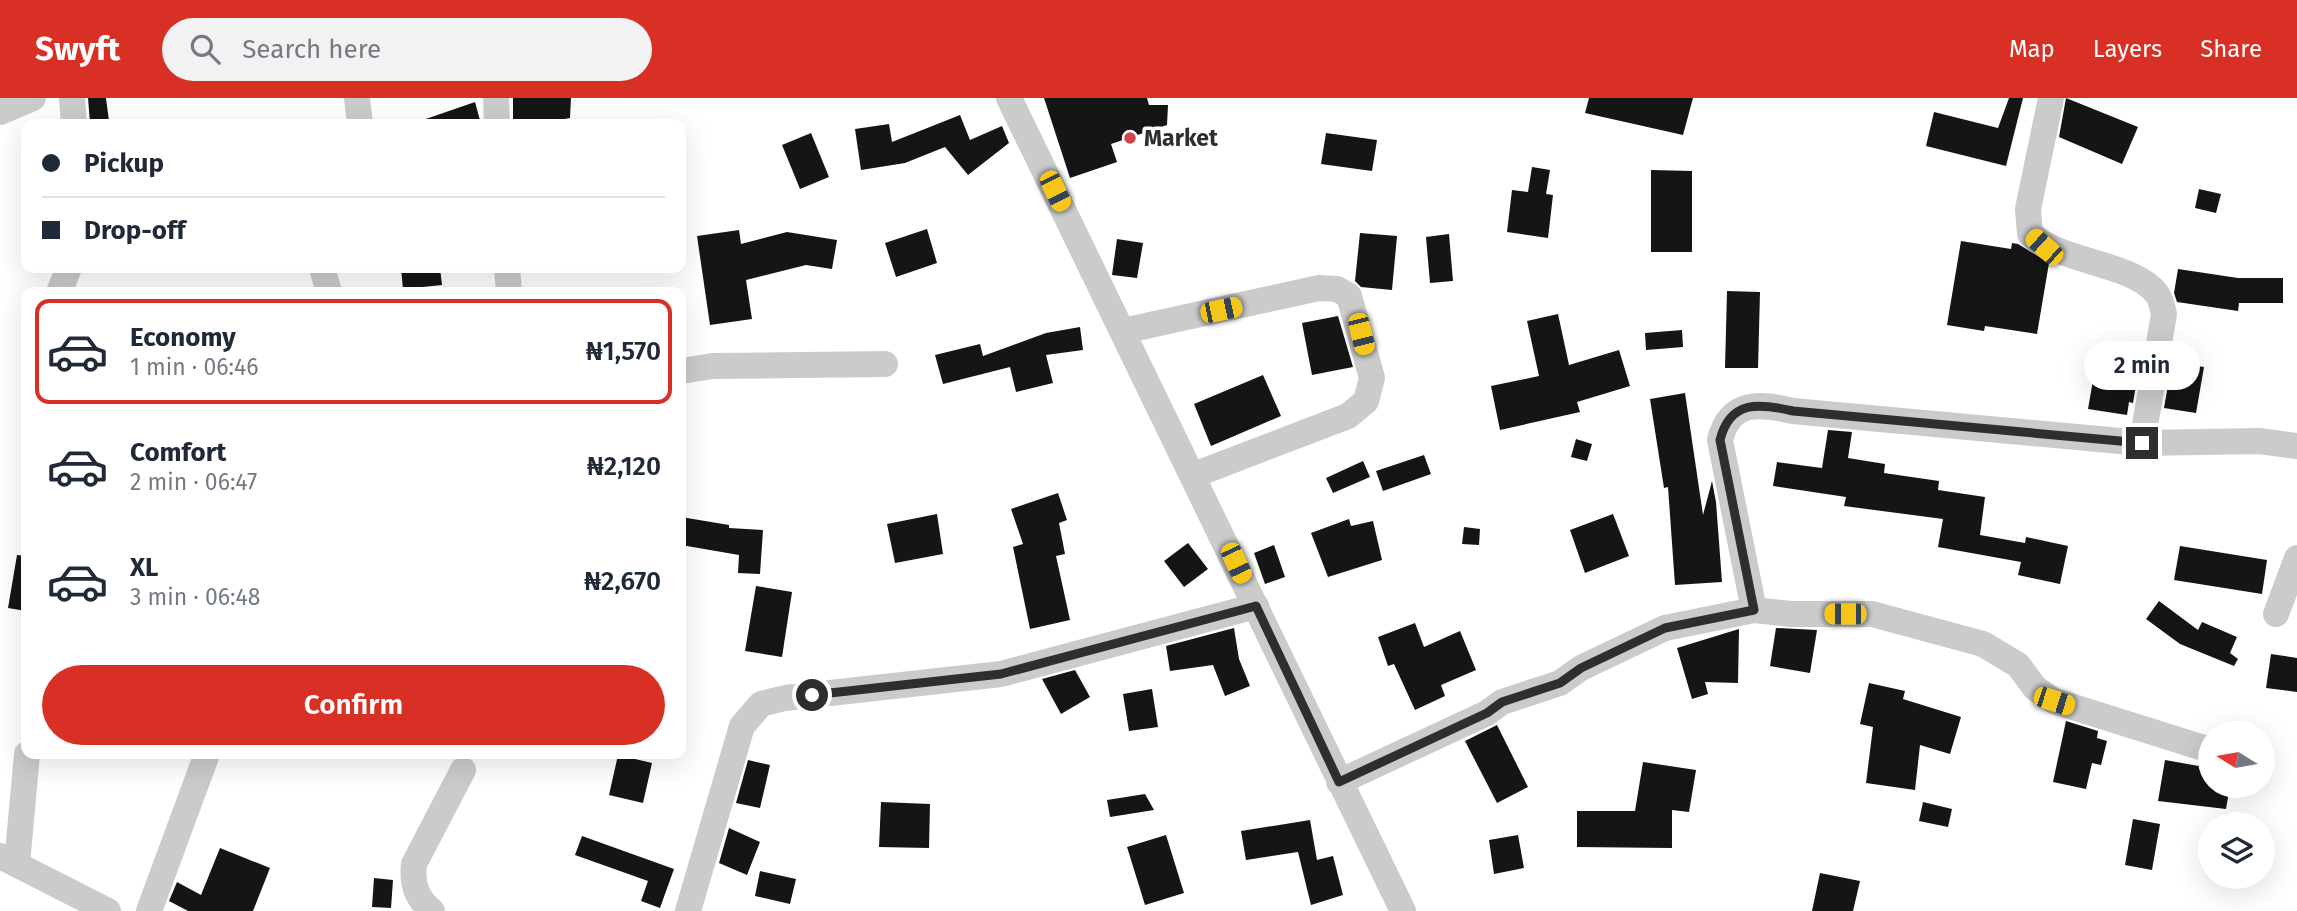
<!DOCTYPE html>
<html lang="en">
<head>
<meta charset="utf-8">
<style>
  :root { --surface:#fff; --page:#f2f2f3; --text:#1f2937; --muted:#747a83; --line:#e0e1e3; --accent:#d93025 }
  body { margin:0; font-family:"Fira Sans",sans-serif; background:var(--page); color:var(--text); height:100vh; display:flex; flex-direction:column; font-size:26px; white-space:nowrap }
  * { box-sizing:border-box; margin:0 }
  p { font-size:23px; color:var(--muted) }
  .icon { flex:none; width:38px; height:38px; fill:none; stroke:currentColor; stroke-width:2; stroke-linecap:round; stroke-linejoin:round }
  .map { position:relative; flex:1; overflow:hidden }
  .details { position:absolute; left:21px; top:189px; width:665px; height:472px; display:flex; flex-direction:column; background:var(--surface); border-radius:14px; box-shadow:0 7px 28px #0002 }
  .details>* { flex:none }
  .hud { position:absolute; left:21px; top:21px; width:665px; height:154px; border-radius:14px; box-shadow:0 7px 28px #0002; display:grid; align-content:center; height:154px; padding:0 21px; background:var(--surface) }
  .needle { width:46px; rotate:281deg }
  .buttons { position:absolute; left:2198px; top:623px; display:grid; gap:14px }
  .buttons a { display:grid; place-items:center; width:77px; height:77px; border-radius:50%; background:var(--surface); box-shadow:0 7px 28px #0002; font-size:35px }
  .end { position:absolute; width:32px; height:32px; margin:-16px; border:9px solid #2e2e2e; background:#fff; box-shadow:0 0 0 4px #fff }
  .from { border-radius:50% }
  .bubble { position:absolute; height:49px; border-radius:24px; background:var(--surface); box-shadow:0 7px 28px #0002; font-size:23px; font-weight:600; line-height:49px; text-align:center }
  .car { position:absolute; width:21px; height:42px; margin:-21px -10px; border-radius:9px; box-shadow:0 0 5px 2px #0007; background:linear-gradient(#f5c518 24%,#345 0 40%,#f5c518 0 76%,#345 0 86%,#f5c518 0) }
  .hud b { display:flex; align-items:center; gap:24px; height:66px; font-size:26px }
  .hud b+b { border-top:2px solid var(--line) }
  .hud i { width:18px; height:18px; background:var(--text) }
  ul { padding:12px 0 0; list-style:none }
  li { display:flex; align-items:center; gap:21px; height:105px; margin:0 14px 10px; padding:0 7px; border:4px solid transparent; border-radius:14px }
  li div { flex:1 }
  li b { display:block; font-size:26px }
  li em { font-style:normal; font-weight:600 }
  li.active { border-color:var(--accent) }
  li>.icon { width:63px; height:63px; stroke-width:1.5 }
  .primary-button { display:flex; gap:14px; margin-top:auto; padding:14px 21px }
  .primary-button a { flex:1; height:80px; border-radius:42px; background:var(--accent); color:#fff; font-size:28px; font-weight:600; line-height:80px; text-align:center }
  header { display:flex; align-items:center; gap:42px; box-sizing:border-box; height:98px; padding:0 35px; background:var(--accent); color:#fff }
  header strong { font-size:33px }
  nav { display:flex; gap:38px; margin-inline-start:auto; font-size:24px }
  .search { width:490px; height:63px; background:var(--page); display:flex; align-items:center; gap:18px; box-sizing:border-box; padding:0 24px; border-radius:38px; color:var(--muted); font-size:26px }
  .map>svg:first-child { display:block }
  .building { fill:#151515 }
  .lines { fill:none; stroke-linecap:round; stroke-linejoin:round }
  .minor { stroke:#cbcbcb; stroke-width:26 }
  .route { stroke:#2e2e2e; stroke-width:9 }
  .poi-dot { fill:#d2434f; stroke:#fff; stroke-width:2.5 }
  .labels { text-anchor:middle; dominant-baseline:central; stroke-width:7; stroke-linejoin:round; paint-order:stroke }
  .poi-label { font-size:23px; font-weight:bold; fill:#2e2e2e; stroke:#fff; text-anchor:start }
</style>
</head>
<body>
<header>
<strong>Swyft</strong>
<div class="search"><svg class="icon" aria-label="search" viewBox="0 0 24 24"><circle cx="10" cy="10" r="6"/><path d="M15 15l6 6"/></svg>Search here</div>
<nav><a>Map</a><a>Layers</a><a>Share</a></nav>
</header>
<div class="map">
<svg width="2297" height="813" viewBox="0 0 2297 813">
  <rect width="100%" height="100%" fill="#fff"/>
  <g class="building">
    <polygon points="88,0 106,0 109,23 90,25"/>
    <polygon points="513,0 571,0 570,20 538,26 513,26"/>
    <polygon points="1044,0 1147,0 1149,7 1168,7 1167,27 1111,46 1117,64 1070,80"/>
    <polygon points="1589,0 1693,0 1683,37 1585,15"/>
    <polygon points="2009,0 2023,0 2006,68 1926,48 1934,14 1998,30"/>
    <polygon points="2066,0 2138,29 2122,66 2059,39"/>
    <polygon points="475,4 481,26 421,26 420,23"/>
    <polygon points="960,17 970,42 1002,28 1009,45 968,77 945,49 905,65 861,72 855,31 889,26 892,44"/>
    <polygon points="811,35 829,79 800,91 782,47"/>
    <polygon points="1326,35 1377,42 1372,73 1321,66"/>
    <polygon points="1532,69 1550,72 1546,96 1553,97 1548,140 1507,134 1512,92 1528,94"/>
    <polygon points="1651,72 1692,73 1692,154 1651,154"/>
    <polygon points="2199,91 2221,96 2216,115 2195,110"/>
    <polygon points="927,131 937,165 896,179 885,145"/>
    <polygon points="739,132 741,146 787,134 837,142 832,171 806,167 746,182 752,221 710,227 697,138"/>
    <polygon points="1360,135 1397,138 1392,192 1361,189 1355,183"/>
    <polygon points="1449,136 1453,183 1430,185 1426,139"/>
    <polygon points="1117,141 1143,145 1137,180 1112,177"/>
    <polygon points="1961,143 2011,151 2012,145 2018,146 2049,165 2037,236 1985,228 1984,233 1947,227"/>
    <polygon points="401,170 440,170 442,187 403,191"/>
    <polygon points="2178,171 2238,180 2283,180 2283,205 2239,205 2238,213 2177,204 2174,195"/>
    <polygon points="1727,193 1760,194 1758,270 1725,270"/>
    <polygon points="1558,216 1569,267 1619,252 1630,288 1577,304 1580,314 1500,332 1491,288 1539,278 1527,223"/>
    <polygon points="1338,218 1353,269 1312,277 1302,225"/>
    <polygon points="1080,229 1083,252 1046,257 1053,285 1016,294 1010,269 943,286 935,257 980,246 983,258 1046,235"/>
    <polygon points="1682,232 1683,249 1646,252 1645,235"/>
    <polygon points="2123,260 2140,263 2133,305 2129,304 2127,317 2088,311 2096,265 2121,269"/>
    <polygon points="2172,264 2204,269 2196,315 2164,310"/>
    <polygon points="1263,277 1281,318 1211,348 1194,306"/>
    <polygon points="1685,295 1703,417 1712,383 1716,404 1722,484 1675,487 1668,389 1664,390 1650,301"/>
    <polygon points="1828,332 1852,334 1848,360 1885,366 1884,375 1939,383 1938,392 1985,399 1980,437 2025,445 2026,439 2068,448 2060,486 2018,477 2021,464 1938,449 1943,421 1844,408 1846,399 1773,388 1777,364 1822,370"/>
    <polygon points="1576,341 1592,346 1587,363 1571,359"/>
    <polygon points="1424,357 1431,376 1383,393 1376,373"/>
    <polygon points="1363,363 1370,379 1333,395 1326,380"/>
    <polygon points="1058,395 1067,422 1059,425 1065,456 1056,458 1070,522 1030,531 1013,449 1023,446 1011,411"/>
    <polygon points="937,416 943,456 895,465 887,426"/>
    <polygon points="1613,416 1629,458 1585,475 1570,432"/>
    <polygon points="681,419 729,427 729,430 763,432 760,476 738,475 739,457 681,447"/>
    <polygon points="1349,421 1351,428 1373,423 1382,462 1328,479 1311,435"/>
    <polygon points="1464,429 1480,431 1479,447 1462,446"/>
    <polygon points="1188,445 1208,471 1184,489 1164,463"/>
    <polygon points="1274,447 1285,479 1265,486 1254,455"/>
    <polygon points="2180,448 2267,462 2262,496 2174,482"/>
    <polygon points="17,457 26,458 26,513 8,510"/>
    <polygon points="756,488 792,494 782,559 745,553"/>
    <polygon points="2159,503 2198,532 2202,524 2237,539 2230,555 2238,561 2234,568 2180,546 2146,521"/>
    <polygon points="1415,525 1424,549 1460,533 1476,572 1441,587 1445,598 1415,612 1394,566 1388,568 1378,539"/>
    <polygon points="1234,530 1239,561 1250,588 1225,598 1213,567 1170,573 1166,548"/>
    <polygon points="1776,530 1817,532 1810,575 1770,568"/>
    <polygon points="1739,531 1738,585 1705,584 1708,596 1692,601 1677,550"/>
    <polygon points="2271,556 2297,560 2297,594 2266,590"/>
    <polygon points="1075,572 1090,599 1061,616 1042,581"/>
    <polygon points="1869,585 1905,593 1903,601 1961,619 1950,656 1920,647 1915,692 1866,685 1873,629 1860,626"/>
    <polygon points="1152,591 1158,629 1129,633 1123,596"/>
    <polygon points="2066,623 2098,633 2097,640 2107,643 2101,667 2092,665 2086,691 2053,684"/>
    <polygon points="1497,627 1528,689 1497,705 1465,643"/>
    <polygon points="618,657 652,665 643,705 609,697"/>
    <polygon points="748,662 770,667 760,710 736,705"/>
    <polygon points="2165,662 2210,670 2210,688 2230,688 2226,711 2158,703"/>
    <polygon points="1643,664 1696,672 1689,714 1672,712 1672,750 1577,749 1577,713 1635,713"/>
    <polygon points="1145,696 1154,712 1110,719 1107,702"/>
    <polygon points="881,704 930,706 929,750 879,749"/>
    <polygon points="1923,704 1952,711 1948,729 1919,723"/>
    <polygon points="2133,721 2160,726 2152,772 2125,767"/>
    <polygon points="1310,722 1317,762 1333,758 1343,797 1311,807 1298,754 1246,762 1241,733"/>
    <polygon points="729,730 760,744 747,777 719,765"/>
    <polygon points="1166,737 1184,795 1145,807 1127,749"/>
    <polygon points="1518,737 1524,770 1494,776 1489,742"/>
    <polygon points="582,738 674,771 660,810 641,803 648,783 575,757"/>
    <polygon points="220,750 270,770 253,813 188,813 169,803 177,784 201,797"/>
    <polygon points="760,773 796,781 790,806 755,798"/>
    <polygon points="1820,775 1860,783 1853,813 1812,813"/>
    <polygon points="374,780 393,782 391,810 372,809"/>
  </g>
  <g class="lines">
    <g class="minor">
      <polyline points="72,0 74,26"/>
      <polyline points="357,0 360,26"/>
      <polyline points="496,0 497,26"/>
      <polyline points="1009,0 1403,813"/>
      <path d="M2051,0L2028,111L2030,136C2062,165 2134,165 2157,196C2161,201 2162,209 2164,216L2142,345"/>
      <polyline points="0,14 33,0"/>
      <polyline points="322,170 329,194"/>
      <polyline points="507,170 509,194"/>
      <polyline points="59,194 69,170"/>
      <polyline points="1123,233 1319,190 1337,191 1349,198 1372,280 1366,303 1348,318 1194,377"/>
      <polyline points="681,273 713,268 885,266"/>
      <path d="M1754,512L1720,342C1730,302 1759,305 1793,313L2142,345L2259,343L2297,348"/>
      <polyline points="2276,516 2297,460"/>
      <polyline points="1339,684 1487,615 1502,604 1560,585 1581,570 1665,530 1754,512 1791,516 1872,516 1983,546 2018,567 2035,590 2054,603 2210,652"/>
      <polyline points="0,758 108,813"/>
      <polyline points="17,766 27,656"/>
      <polyline points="149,813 207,656"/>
      <path d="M432,813C416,800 412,786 414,766L463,672"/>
      <polyline points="688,813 742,628 761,606 785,600 1001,576 1256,508"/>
    </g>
  </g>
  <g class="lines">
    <path class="route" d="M812,597L1001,576L1256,508L1339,684L1487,615L1502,604L1560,585L1581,570L1665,530L1754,512L1720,342C1730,302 1759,305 1793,313L2142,345"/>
  </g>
  <circle class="poi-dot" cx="1130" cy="40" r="7"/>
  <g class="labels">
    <g class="poi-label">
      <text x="1144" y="40">Market</text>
    </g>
  </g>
</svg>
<div class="buttons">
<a><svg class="needle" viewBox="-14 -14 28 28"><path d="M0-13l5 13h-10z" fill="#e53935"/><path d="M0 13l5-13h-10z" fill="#747a83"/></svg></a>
<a><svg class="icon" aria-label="layers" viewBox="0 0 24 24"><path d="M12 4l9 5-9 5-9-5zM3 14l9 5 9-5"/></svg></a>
</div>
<i class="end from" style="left:812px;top:597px"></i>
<i class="end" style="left:2142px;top:345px"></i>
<div class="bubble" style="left:2084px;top:243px;width:116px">2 min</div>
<i class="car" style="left:1055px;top:93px;rotate:154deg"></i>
<i class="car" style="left:2044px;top:149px;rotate:312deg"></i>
<i class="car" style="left:1221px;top:212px;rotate:78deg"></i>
<i class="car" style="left:1361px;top:236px;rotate:166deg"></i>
<i class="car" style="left:1236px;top:465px;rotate:155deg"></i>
<i class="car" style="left:1845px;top:516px;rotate:270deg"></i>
<i class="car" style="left:2054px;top:603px;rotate:108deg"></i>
<div class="hud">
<b><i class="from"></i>Pickup</b>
<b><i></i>Drop-off</b>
</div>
<section class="details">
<ul>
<li class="active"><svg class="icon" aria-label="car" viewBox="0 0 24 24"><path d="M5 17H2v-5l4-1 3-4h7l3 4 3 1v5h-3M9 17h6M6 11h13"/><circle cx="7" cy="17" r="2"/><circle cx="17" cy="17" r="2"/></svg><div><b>Economy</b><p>1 min · 06:46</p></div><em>₦1,570</em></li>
<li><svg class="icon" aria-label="car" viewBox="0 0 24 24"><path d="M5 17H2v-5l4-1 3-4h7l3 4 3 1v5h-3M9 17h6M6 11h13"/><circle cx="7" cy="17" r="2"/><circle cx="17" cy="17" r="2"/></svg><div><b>Comfort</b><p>2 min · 06:47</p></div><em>₦2,120</em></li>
<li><svg class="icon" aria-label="car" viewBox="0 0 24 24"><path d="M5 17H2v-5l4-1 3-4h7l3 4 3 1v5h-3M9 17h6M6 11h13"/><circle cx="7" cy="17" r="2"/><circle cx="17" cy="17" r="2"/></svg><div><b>XL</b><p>3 min · 06:48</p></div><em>₦2,670</em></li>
</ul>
<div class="primary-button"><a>Confirm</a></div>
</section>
</div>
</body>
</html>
